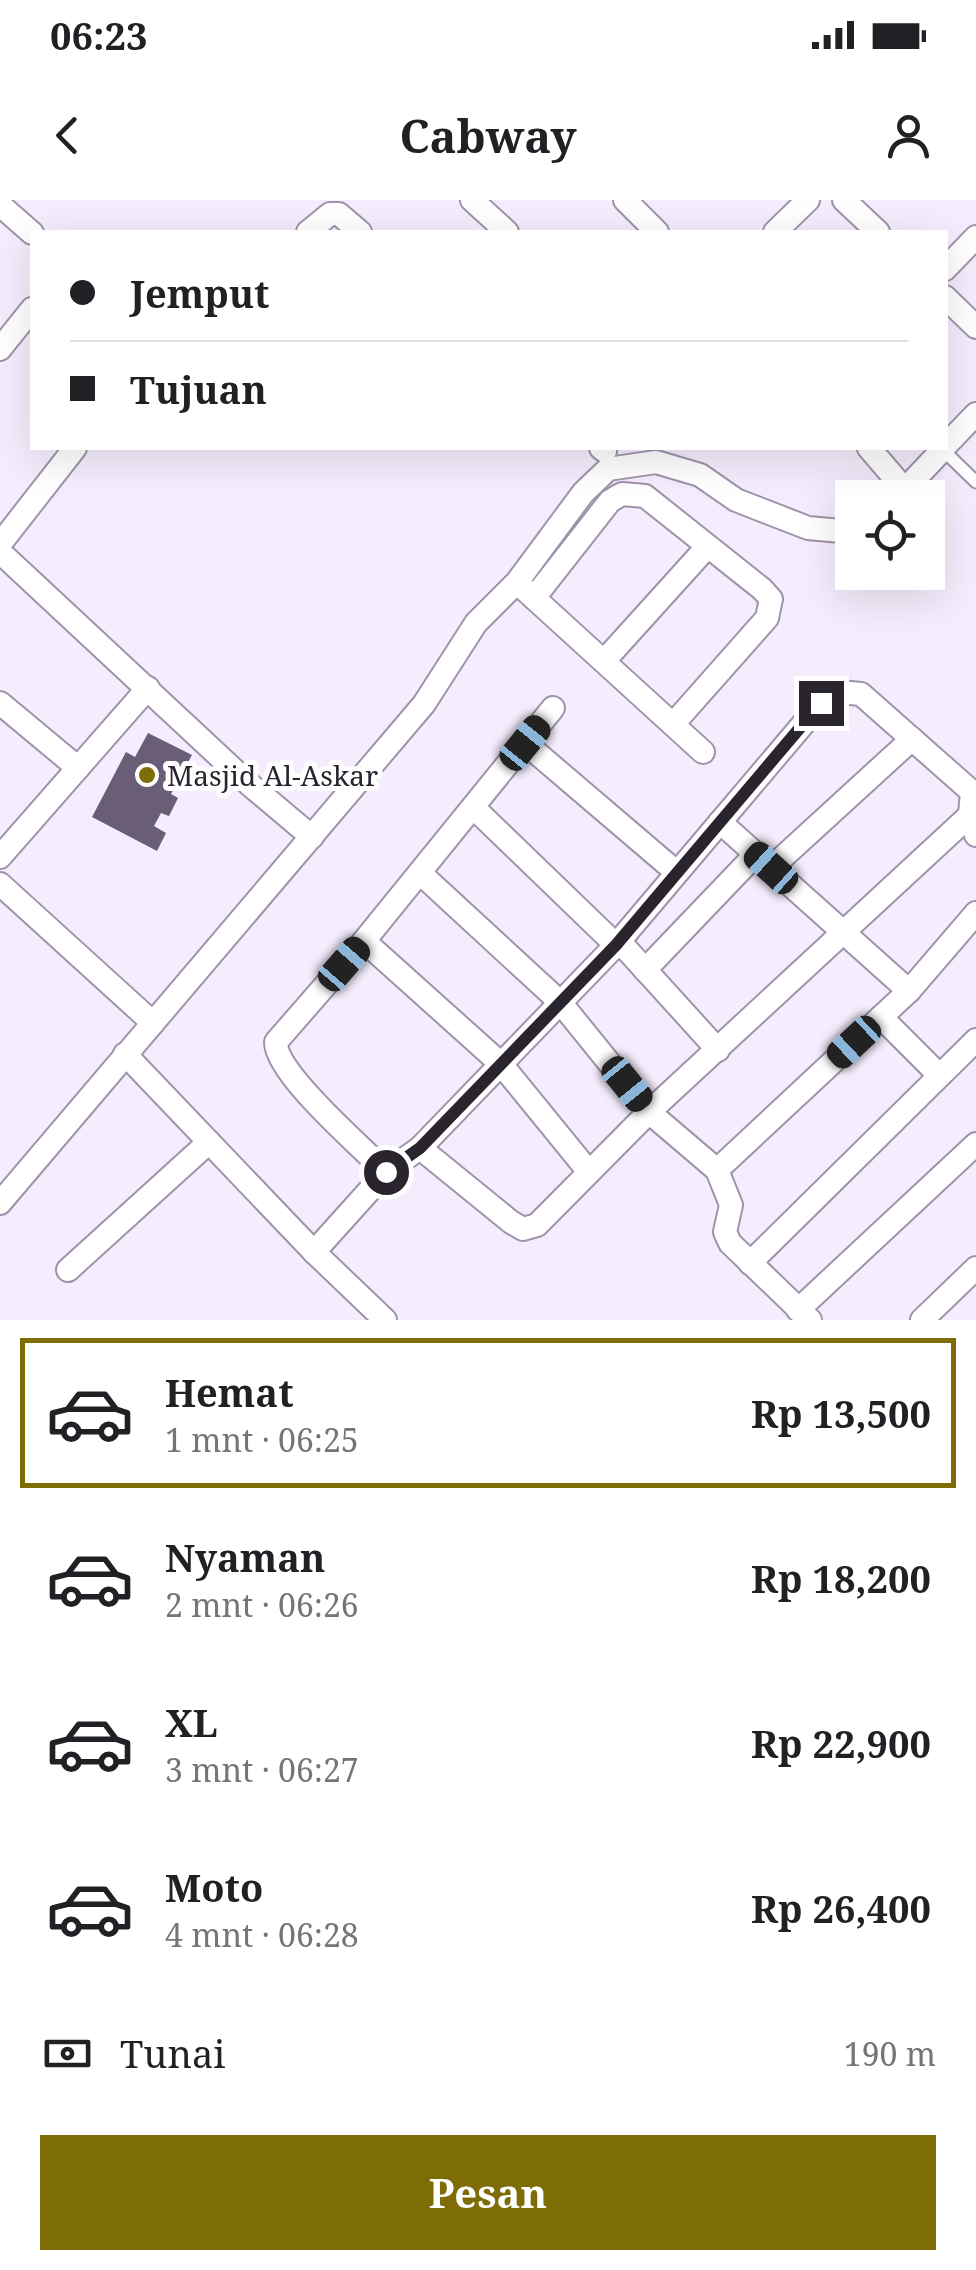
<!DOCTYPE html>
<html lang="id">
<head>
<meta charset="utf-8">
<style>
  :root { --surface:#fff; --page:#f2f2f2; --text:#202124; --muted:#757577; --line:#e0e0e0; --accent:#7e6c06 }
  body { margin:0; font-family:"Noto Serif",serif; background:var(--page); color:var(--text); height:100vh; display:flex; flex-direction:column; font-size:38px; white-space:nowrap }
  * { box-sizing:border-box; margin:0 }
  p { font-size:32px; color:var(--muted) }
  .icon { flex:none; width:55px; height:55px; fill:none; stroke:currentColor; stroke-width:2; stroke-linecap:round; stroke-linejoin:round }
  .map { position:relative; height:1120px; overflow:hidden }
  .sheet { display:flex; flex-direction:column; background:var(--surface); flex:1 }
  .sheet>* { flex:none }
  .guide { position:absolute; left:30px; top:30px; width:918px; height:220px; border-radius:0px; box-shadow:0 10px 40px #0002; display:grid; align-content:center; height:220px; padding:0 40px; background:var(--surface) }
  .tools { position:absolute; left:835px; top:280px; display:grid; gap:20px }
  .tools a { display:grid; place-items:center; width:110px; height:110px; border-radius:0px; background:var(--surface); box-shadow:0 10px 40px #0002; font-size:50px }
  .end { position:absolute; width:45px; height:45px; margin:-22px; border:12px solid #29242e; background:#fff; box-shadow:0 0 0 5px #fff }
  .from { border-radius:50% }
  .car { position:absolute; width:30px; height:60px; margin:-30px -15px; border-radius:12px; box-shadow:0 0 8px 2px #0007; background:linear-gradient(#222 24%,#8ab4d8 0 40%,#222 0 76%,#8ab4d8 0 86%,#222 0) }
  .guide b { display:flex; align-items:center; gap:35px; height:95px; font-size:38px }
  .guide b+b { border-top:2px solid var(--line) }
  .guide i { width:25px; height:25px; background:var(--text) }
  ul { padding:18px 0 0; list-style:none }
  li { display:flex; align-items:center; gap:30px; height:150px; margin:0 20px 15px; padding:0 20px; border:5px solid transparent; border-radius:0px }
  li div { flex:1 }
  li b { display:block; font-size:38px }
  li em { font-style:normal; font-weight:700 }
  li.current { border-color:var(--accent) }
  li>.icon { width:90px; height:90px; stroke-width:1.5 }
  .pay { display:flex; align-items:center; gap:25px; height:110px; padding:0 40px; font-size:38px }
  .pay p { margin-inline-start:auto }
  .button { display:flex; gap:20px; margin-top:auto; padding:20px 40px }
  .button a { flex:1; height:115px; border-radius:0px; background:var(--accent); color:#fff; font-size:40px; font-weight:700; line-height:115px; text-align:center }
  .status { display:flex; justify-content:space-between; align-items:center; height:70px; padding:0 50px; background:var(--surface); direction:ltr }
  .status svg { height:28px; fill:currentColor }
  header { display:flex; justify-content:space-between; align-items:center; height:130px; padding:0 40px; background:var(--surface); font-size:45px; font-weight:700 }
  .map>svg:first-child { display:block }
  .building { fill:#695e75 }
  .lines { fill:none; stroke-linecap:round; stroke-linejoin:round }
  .lane-casing { stroke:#9f93ab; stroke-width:15 }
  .street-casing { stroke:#9f93ab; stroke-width:26 }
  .lane { stroke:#fff; stroke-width:11 }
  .street { stroke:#fff; stroke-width:22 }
  .route { stroke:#29242e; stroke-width:12 }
  .poi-dot { fill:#7e6c06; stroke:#fefefe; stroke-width:4 }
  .labels { text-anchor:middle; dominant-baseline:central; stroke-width:10; stroke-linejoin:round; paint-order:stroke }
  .poi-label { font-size:28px; fill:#29242e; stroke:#fefefe; text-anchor:start }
</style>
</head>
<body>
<div class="status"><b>06:23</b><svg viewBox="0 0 49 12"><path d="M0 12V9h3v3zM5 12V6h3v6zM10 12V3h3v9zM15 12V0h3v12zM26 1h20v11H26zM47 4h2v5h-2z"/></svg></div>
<header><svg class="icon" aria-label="back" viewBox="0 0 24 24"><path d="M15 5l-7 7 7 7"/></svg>Cabway<svg class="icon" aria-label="person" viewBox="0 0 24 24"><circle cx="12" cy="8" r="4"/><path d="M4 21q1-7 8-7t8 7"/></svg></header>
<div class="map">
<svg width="976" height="1120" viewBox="0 0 976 1120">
  <rect width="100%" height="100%" fill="#f5edfd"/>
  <polygon class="building" points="148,533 192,555 171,594 178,598 169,616 161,613 154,626 166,633 157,651 92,617 126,552 135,557"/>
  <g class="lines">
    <g class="lane-casing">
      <polyline id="lane" points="942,249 976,282"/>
    </g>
    <g class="street-casing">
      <g id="street">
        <polyline points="472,0 507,32"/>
        <polyline points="625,0 657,32"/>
        <polyline points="844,0 878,32"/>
        <polyline points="0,5 32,33"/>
        <polyline points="308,32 330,14 339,14 360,32"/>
        <polyline points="775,32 808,0"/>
        <polyline points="945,69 976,37"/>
        <polyline points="945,97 976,127"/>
        <polyline points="0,149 32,109"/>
        <polyline points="945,246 976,214"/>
        <polyline points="601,248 605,251"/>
        <polyline points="869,248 905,290"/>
        <polyline points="897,298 944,248"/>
        <polyline points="0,344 75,248"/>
        <polyline points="0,352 249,584 312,637"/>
        <polyline points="523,388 703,552"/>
        <polyline points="534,398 610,301 622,294 645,296 762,389 771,399 767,418 675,522"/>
        <polyline points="604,461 707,347"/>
        <polyline points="0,503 78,568"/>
        <polyline points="525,543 675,671"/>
        <polyline points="473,607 616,745"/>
        <polyline points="720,622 909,791"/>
        <polyline points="0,657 148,488"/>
        <polyline points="771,668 912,539"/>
        <polyline points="420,673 560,802 649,912 717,970 731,1005 725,1032 730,1043 810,1120"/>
        <polyline points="0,684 153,823"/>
        <polyline points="364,741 501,864 589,972"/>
        <polyline points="619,741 718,850"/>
        <polyline points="645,770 756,654"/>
        <polyline points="881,817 939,875"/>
        <polyline points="125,854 314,1052 385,1120"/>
        <polyline points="420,948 511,1022 523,1029 537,1025 649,912 970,615"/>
        <polyline points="717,970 909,791 976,713"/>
        <path d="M386,972C363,948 275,873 276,842L364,741L553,508"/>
        <polyline points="0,1003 424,504 476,423 517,382 583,293 608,269 656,262 700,275 736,300 808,328 852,332"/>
        <polyline points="314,1052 386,972 420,948 616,745 821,503 840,492 861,494 972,592 970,615 976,635"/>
        <polyline points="750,1063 976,840"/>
        <polyline points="68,1070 209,942"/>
        <polyline points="798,1110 976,944"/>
        <polyline points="922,1120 976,1068"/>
      </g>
    </g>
    <use href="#lane" class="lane"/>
    <use href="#street" class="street"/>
  </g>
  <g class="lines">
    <polyline class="route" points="386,972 420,948 616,745 821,503"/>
  </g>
  <circle class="poi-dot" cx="147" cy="575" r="10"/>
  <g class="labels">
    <g class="poi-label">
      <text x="167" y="575">Masjid Al-Askar</text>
    </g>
  </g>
</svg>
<div class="tools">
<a><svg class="icon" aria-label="locate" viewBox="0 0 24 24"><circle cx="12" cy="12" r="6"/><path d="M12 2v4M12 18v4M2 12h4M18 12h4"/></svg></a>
</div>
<i class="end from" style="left:386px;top:972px"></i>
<i class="end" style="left:821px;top:503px"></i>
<i class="car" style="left:525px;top:543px;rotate:39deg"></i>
<i class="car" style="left:771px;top:668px;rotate:312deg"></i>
<i class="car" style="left:344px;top:764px;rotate:41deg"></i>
<i class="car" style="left:854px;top:842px;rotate:227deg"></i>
<i class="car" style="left:627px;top:884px;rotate:141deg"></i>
<div class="guide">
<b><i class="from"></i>Jemput</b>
<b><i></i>Tujuan</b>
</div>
</div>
<section class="sheet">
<ul>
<li class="current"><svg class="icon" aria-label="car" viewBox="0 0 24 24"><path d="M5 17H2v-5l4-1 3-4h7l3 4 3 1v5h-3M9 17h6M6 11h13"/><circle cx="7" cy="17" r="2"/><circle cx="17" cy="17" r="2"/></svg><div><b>Hemat</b><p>1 mnt · 06:25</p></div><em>Rp 13,500</em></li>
<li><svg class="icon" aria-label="car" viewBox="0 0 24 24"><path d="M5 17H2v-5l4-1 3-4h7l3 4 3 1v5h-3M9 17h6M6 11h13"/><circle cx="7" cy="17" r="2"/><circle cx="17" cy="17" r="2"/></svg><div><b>Nyaman</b><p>2 mnt · 06:26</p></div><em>Rp 18,200</em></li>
<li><svg class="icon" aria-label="car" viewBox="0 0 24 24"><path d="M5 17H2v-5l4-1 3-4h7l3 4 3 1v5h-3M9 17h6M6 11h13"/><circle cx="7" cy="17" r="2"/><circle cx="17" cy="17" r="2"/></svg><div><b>XL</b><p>3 mnt · 06:27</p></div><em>Rp 22,900</em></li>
<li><svg class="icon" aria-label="car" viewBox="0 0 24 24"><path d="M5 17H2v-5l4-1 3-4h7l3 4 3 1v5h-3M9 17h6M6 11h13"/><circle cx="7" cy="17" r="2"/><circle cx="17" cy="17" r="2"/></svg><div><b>Moto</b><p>4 mnt · 06:28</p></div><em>Rp 26,400</em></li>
</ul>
<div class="pay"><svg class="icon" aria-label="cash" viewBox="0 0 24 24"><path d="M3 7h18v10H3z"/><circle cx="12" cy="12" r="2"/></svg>Tunai<p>190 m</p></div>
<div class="button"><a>Pesan</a></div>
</section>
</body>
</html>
